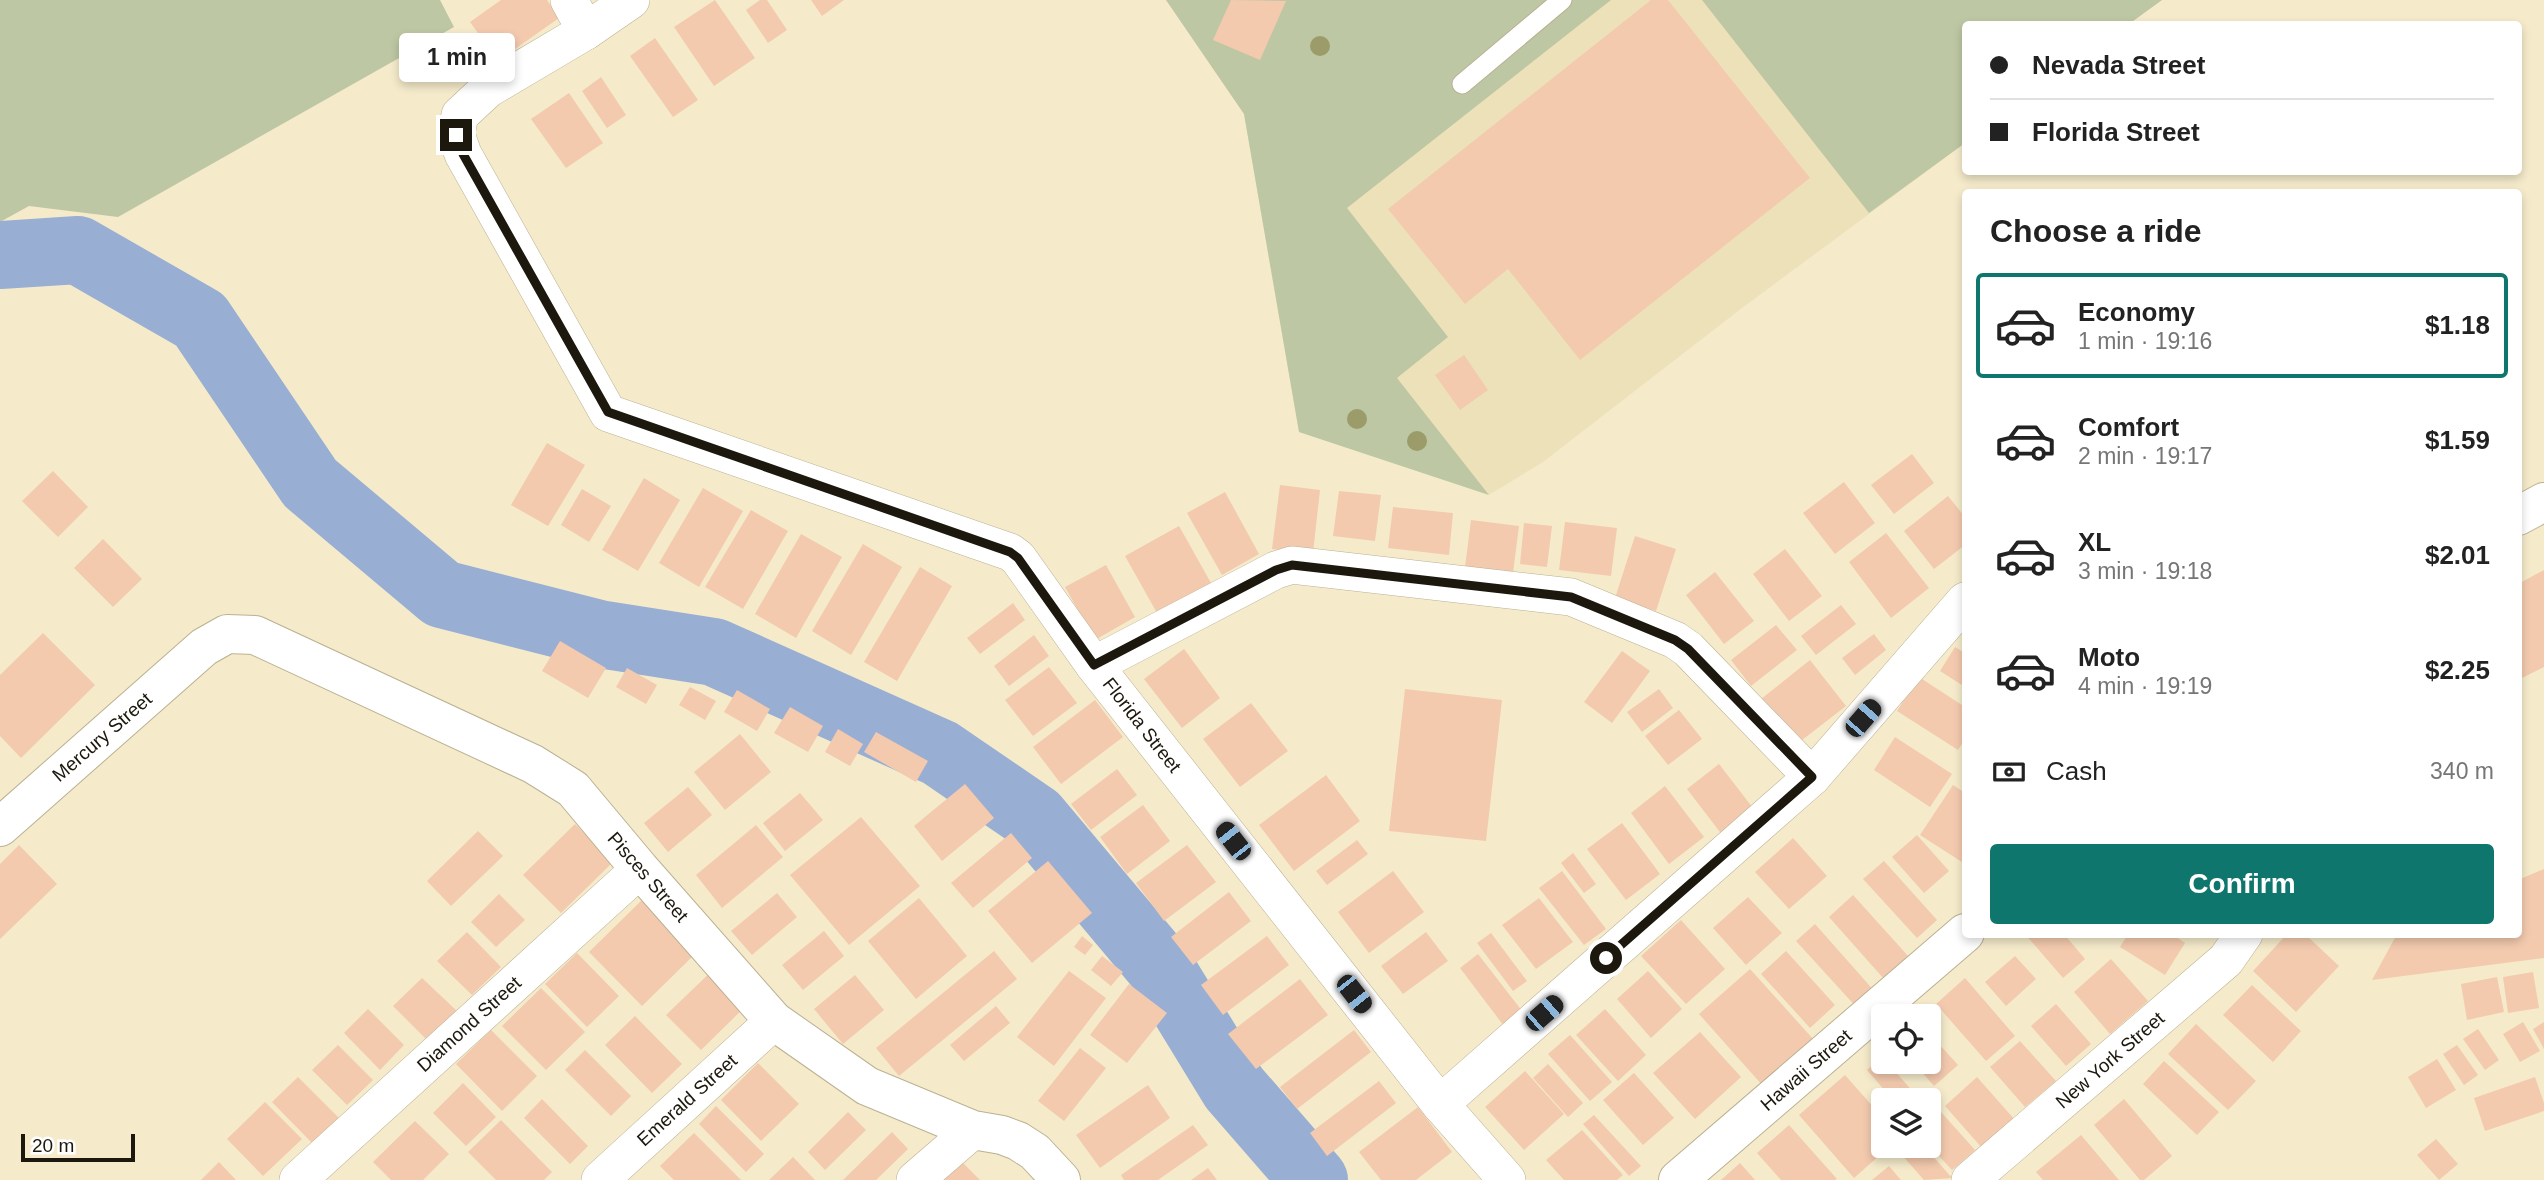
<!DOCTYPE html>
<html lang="en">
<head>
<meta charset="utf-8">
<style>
  :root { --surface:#fff; --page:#f2f2f2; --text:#222; --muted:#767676; --line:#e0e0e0; --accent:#0f766e }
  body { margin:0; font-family:Helvetica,sans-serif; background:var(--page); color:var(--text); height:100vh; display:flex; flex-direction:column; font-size:26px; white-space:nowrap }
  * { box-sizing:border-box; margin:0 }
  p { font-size:23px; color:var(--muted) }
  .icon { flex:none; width:38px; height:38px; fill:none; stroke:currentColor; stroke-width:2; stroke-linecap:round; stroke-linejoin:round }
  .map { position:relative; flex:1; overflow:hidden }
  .details { position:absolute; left:1962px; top:189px; width:560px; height:749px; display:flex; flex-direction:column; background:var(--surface); border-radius:7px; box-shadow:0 4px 10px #0003 }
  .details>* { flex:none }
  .hud { position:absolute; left:1962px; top:21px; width:560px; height:154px; border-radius:7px; box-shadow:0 4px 10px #0003; display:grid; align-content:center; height:154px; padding:0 28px; background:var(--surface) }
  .controls { position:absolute; left:1871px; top:1004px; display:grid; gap:14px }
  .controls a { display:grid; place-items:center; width:70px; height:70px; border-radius:7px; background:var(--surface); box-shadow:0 4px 10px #0003; font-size:35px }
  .scale { position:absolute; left:21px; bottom:18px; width:114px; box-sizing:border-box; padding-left:7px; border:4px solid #1c180d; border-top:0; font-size:19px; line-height:24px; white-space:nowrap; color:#1c180d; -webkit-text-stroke:5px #fff; paint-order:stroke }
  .end { position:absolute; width:32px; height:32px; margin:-16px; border:9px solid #1c180d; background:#fff; box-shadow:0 0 0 4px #fff }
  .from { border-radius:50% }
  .bubble { position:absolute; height:49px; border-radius:7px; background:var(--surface); box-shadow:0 4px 10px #0003; font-size:23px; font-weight:800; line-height:49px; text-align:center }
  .car { position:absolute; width:21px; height:42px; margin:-21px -10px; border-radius:9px; box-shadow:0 0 5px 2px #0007; background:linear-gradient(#222 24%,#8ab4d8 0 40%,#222 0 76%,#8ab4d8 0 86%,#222 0) }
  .hud b { display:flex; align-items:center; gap:24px; height:66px; font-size:26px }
  .hud b+b { border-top:2px solid var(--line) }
  .hud i { width:18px; height:18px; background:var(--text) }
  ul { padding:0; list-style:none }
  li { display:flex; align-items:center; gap:21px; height:105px; margin:0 14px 10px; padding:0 14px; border:4px solid transparent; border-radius:7px }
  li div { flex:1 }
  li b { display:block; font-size:26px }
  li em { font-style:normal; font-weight:800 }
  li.on { border-color:var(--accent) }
  li>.icon { width:63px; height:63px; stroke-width:1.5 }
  h2 { padding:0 28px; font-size:32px; line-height:84px }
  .pay { display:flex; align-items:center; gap:18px; height:77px; padding:0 28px; font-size:26px }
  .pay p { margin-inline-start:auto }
  .button { display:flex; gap:14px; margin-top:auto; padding:14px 28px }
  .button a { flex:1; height:80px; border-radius:7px; background:var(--accent); color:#fff; font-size:28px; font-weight:800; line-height:80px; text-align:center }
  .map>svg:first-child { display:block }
  .built { fill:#ede1b9 }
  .green { fill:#bec7a3 }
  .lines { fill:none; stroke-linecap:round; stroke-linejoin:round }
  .river { stroke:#98aed3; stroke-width:68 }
  .building { fill:#f3caae }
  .lane-casing { stroke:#bab192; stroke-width:21 }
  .street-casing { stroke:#bab192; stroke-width:38 }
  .secondary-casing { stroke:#bab192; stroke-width:40 }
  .lane { stroke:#fff; stroke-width:19 }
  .street { stroke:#fff; stroke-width:37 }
  .secondary { stroke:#fff; stroke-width:38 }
  .tree { fill:#9b9c69 }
  .route { stroke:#1c180d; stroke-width:9 }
  .labels { text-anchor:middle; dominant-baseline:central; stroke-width:5; stroke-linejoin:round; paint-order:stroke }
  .street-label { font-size:19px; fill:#1c180d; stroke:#fff }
</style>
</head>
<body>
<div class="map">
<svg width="2544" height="1180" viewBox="0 0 2544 1180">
  <rect width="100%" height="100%" fill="#f5ebcb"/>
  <polygon class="built" points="1166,0 2162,0 2129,24 1965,24 1965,143 1742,308 1543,462 1489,495 1299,432 1244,114"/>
  <g class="green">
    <polygon points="0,0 440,0 454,27 118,217 29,206 0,222"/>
    <polygon points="1166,0 1611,0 1347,208 1448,337 1397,378 1489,495 1299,432 1244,114"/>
    <polygon points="1702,0 2162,0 2129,24 1965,24 1965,143 1869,213"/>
  </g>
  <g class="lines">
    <polyline class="river" points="0,255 78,250 200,320 310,483 442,594 599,634 714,652 940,753 1035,818 1160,967 1234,1088 1314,1180"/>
  </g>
  <g class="building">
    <polygon points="501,0 547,0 559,18 498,61 470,22"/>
    <polygon points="715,0 755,58 714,86 674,27"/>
    <polygon points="760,0 767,0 787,30 768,43 746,10"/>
    <polygon points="811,0 844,0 822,16"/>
    <polygon points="1231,0 1286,1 1260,60 1213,40"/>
    <polygon points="1651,0 1668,0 1810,178 1580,360 1508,269 1465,304 1388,209"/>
    <polygon points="655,38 698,100 673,117 630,56"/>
    <polygon points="601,77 626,115 607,128 582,91"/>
    <polygon points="569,93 603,143 566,168 531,119"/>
    <polygon points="1464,355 1488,390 1460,410 1435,375"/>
    <polygon points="547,443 585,465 548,526 511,505"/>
    <polygon points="1912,454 1934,483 1894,514 1871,485"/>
    <polygon points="53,471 88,507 58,537 22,501"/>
    <polygon points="644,478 680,500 638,571 602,550"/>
    <polygon points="1844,482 1875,523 1835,554 1803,513"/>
    <polygon points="1280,485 1320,490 1313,553 1272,549"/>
    <polygon points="703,488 743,511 699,587 659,563"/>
    <polygon points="582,489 611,506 589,542 561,525"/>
    <polygon points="1339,491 1381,495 1375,541 1333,536"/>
    <polygon points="1225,492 1259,554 1222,575 1187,513"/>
    <polygon points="1948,496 1965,517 1965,545 1934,569 1904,531"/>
    <polygon points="1393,507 1453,513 1449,555 1388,548"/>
    <polygon points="751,510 788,531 743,609 705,587"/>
    <polygon points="1471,520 1519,526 1513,573 1465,567"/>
    <polygon points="1565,522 1617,528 1611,576 1559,570"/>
    <polygon points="1524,523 1552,526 1547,567 1520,564"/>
    <polygon points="1179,526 1211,583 1157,613 1125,556"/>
    <polygon points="1886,533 1929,588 1891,618 1849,562"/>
    <polygon points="801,534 842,557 796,638 755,614"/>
    <polygon points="1635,536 1676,549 1656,611 1615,598"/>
    <polygon points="103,539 142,579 113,607 74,568"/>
    <polygon points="863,544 902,567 851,655 812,631"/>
    <polygon points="1785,549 1822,596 1789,621 1753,574"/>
    <polygon points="1106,565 1135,617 1095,640 1065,587"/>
    <polygon points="920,567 952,586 897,681 864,662"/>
    <polygon points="2544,570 2544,667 2518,680 2518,584"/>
    <polygon points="1715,572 1754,621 1724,644 1686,595"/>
    <polygon points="1013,603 1025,620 980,654 967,638"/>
    <polygon points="1841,605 1856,624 1816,655 1801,636"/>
    <polygon points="1776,625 1797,650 1751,686 1731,660"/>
    <polygon points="43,633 95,685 21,758 0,736 0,675"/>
    <polygon points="1874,634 1886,650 1855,675 1842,658"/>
    <polygon points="1034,635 1049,656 1009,686 994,666"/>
    <polygon points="560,641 606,668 588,698 542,671"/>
    <polygon points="1955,647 1965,653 1965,687 1940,671"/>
    <polygon points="1184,649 1220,698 1182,728 1144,679"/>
    <polygon points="1622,651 1650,671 1612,723 1584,702"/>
    <polygon points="1810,660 1846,706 1797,744 1761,699"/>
    <polygon points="1049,667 1077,703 1033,736 1005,700"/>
    <polygon points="627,668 657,685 646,704 616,687"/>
    <polygon points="1919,677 1965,707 1965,739 1958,750 1897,711"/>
    <polygon points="690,687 716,701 705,720 679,705"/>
    <polygon points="1405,689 1502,700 1486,841 1389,831"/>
    <polygon points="1659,689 1673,708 1642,732 1627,712"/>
    <polygon points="737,690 770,709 757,731 724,712"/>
    <polygon points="1095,700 1123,737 1061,784 1033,747"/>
    <polygon points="1251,703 1288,751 1240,787 1203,739"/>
    <polygon points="790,707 823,726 808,752 774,733"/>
    <polygon points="1679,710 1702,739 1668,765 1645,736"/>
    <polygon points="838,729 863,744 850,766 825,752"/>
    <polygon points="876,732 928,761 916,782 864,752"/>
    <polygon points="740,734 771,772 725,810 694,772"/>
    <polygon points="1895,737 1952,774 1930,807 1874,770"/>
    <polygon points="1719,764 1756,812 1723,836 1687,789"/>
    <polygon points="1117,769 1137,795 1091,830 1071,804"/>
    <polygon points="1326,775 1360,821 1294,871 1259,825"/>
    <polygon points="965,784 994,818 942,861 914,826"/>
    <polygon points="1953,785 1965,793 1965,864 1920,835"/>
    <polygon points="1665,786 1704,837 1669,864 1631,813"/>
    <polygon points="688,787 712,815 668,852 644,823"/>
    <polygon points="800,793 823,820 785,851 763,823"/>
    <polygon points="1143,805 1170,841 1127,874 1100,837"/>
    <polygon points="861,817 920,886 849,945 790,875"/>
    <polygon points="1622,823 1660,874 1626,900 1587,849"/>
    <polygon points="575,824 613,862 561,913 523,875"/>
    <polygon points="756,825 783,857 722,908 696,875"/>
    <polygon points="478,831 503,856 451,906 427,881"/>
    <polygon points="1011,833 1032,858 973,908 951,883"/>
    <polygon points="1917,835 1949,871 1924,893 1892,857"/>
    <polygon points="1793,838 1827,876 1789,909 1755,872"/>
    <polygon points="1357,840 1368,854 1327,885 1316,871"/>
    <polygon points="19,845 57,884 0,939 0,864"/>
    <polygon points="1187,845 1216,882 1164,921 1136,883"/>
    <polygon points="1573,853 1596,884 1584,893 1561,863"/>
    <polygon points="1048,861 1092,913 1032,963 988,911"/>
    <polygon points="1884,861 1937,920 1917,938 1863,879"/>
    <polygon points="2544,869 2544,958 2372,980 2397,934 2518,934 2518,880"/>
    <polygon points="1393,871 1424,912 1369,953 1338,912"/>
    <polygon points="1562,871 1606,929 1584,945 1539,888"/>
    <polygon points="1229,892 1251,921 1193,965 1171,937"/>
    <polygon points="777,893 797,917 752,955 731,931"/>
    <polygon points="499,894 525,920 496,947 471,922"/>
    <polygon points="1853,895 1909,957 1884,979 1829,917"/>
    <polygon points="1748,897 1782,933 1746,965 1713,928"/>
    <polygon points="919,898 967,956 916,999 868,941"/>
    <polygon points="1539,898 1573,942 1536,969 1502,925"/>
    <polygon points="642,900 695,954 642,1006 589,952"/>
    <polygon points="1681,920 1725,969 1686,1004 1641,956"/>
    <polygon points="1815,924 1877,994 1859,1010 1796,941"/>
    <polygon points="824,931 844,956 803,990 782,965"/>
    <polygon points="467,932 501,967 472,995 437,961"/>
    <polygon points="1426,932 1448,961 1403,994 1381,966"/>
    <polygon points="1491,933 1527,981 1513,991 1477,943"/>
    <polygon points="2025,934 2064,934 2085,959 2063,978"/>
    <polygon points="2128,934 2172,934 2185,943 2165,975 2120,947"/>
    <polygon points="2287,934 2305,934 2339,966 2296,1012 2253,971"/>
    <polygon points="1082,936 1093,945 1085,955 1074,947"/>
    <polygon points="1267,936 1289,965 1223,1015 1201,985"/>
    <polygon points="994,951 1017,979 899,1076 876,1048"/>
    <polygon points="1786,951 1835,1005 1810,1028 1761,974"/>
    <polygon points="577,953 619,996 587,1027 545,984"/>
    <polygon points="1478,954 1529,1020 1510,1034 1460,968"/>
    <polygon points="1102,956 1123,972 1111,986 1091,970"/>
    <polygon points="2015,956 2036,979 2006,1006 1985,982"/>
    <polygon points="2111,959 2148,1001 2110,1034 2074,992"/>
    <polygon points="716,967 750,1002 701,1050 666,1015"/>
    <polygon points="1750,969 1814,1040 1763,1086 1699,1014"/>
    <polygon points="1069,971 1106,998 1054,1066 1017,1037"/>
    <polygon points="1648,971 1682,1009 1651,1038 1617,999"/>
    <polygon points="2533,972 2539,1008 2508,1013 2503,977"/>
    <polygon points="855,975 884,1010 843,1044 814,1009"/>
    <polygon points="2497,977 2504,1012 2467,1020 2461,984"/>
    <polygon points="422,978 458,1012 428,1041 393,1006"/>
    <polygon points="1965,978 2015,1036 1986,1061 1936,1004"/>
    <polygon points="1300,979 1328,1015 1256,1069 1228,1034"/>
    <polygon points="1129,984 1167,1013 1127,1063 1090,1035"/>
    <polygon points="2252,985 2301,1031 2273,1062 2223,1015"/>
    <polygon points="541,988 585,1032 546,1070 502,1026"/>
    <polygon points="2056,1004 2091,1044 2066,1066 2031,1026"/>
    <polygon points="996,1006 1010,1023 964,1061 950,1045"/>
    <polygon points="368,1009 404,1045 380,1070 344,1033"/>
    <polygon points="1605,1009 1646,1055 1618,1081 1576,1035"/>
    <polygon points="635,1016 682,1064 652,1093 605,1045"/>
    <polygon points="2523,1022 2540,1051 2520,1062 2503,1034"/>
    <polygon points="2544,1022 2544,1049 2533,1029"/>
    <polygon points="2196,1024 2256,1081 2228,1110 2168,1054"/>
    <polygon points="2478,1029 2499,1060 2485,1070 2463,1039"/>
    <polygon points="491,1030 537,1076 502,1111 456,1064"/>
    <polygon points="1354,1030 1371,1052 1297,1109 1280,1087"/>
    <polygon points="1700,1032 1741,1077 1695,1119 1653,1073"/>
    <polygon points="1928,1032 1958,1065 1934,1086 1913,1062 1928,1062"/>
    <polygon points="1570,1035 1612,1082 1590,1101 1548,1054"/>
    <polygon points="2020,1041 2056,1081 2025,1107 1990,1067"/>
    <polygon points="338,1045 373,1080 347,1105 312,1070"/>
    <polygon points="2457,1045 2478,1075 2464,1085 2443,1054"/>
    <polygon points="1080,1048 1106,1068 1064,1121 1038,1101"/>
    <polygon points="585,1050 631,1096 611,1116 565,1070"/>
    <polygon points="1883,1055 1883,1062 1887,1062 1921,1101 1894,1101 1867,1070"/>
    <polygon points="2437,1059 2456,1090 2426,1108 2408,1077"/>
    <polygon points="2164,1061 2219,1112 2197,1135 2143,1084"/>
    <polygon points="758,1063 799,1104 761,1141 721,1100"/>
    <polygon points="1548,1064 1583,1103 1568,1117 1533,1078"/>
    <polygon points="1525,1071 1564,1114 1524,1150 1485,1107"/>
    <polygon points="1634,1073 1674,1118 1643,1145 1603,1100"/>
    <polygon points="1845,1075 1883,1118 1883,1146 1890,1146 1854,1178 1799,1115"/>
    <polygon points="298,1077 340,1119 314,1145 272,1102"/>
    <polygon points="1977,1077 2015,1120 1983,1149 1945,1106"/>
    <polygon points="2535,1077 2544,1103 2544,1111 2485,1131 2474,1098"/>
    <polygon points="1379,1081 1396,1103 1327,1156 1310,1133"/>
    <polygon points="463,1083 496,1117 466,1146 433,1113"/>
    <polygon points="1148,1085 1170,1118 1100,1168 1076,1135"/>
    <polygon points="542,1099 588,1146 570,1164 524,1118"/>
    <polygon points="2124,1099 2172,1156 2144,1180 2140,1180 2094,1125"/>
    <polygon points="265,1102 302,1139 263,1176 227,1139"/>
    <polygon points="716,1106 764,1154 746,1172 699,1124"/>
    <polygon points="1418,1107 1452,1152 1416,1180 1381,1180 1359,1152"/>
    <polygon points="848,1112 866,1130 825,1170 808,1152"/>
    <polygon points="1941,1112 1975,1150 1952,1170 1928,1144 1928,1122"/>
    <polygon points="1594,1115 1641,1166 1629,1176 1583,1124"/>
    <polygon points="501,1120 552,1172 544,1180 496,1180 468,1152"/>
    <polygon points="415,1121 449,1154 423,1180 391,1180 373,1162"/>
    <polygon points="1193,1125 1208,1145 1158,1180 1124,1180 1121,1175"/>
    <polygon points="1789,1125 1837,1179 1835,1180 1781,1180 1757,1153"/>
    <polygon points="1582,1130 1623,1175 1617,1180 1564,1180 1546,1160"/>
    <polygon points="892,1132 908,1149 876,1180 843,1180"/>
    <polygon points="694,1133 741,1180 674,1180 660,1166"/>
    <polygon points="2081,1135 2119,1180 2043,1180 2036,1172"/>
    <polygon points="2436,1139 2458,1164 2439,1180 2417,1155"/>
    <polygon points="1909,1146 1924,1146 1952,1178 1924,1180 1901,1154"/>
    <polygon points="793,1157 815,1180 769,1180"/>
    <polygon points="961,1161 980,1180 942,1180"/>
    <polygon points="219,1162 236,1180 201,1180"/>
    <polygon points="1740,1163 1755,1180 1721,1180"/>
    <polygon points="1889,1166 1901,1180 1872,1180"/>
    <polygon points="1208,1168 1217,1180 1191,1180"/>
  </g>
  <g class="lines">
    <g class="lane-casing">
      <polyline id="lane" points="1462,84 1562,0"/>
    </g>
    <g class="street-casing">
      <g id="street">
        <polyline points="569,0 586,31"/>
        <polyline points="631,0 586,31 488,89 460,115 456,134 463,154 608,413 1010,552 1018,558 1094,665 1440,1104 1507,1180"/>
        <polyline points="1094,665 1276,570 1292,565 1571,597 1675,640 1688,649 1812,777"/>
        <polyline points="1440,1104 1812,777 1965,601"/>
        <polyline points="298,1180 640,869"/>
        <polyline points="600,1180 774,1021"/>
        <polyline points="915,1180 973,1130"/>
        <polyline points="1970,1180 2226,960 2244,934"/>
      </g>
    </g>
    <g class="secondary-casing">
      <g id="secondary">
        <polyline points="2518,516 2544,502"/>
        <polyline points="0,827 204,647 227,634 255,635 533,764 573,789 640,869 774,1021 867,1086 973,1130 1002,1135 1018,1141 1035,1152 1061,1180"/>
        <polyline points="1678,1180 1965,933"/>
      </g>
    </g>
    <use href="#lane" class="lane"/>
    <use href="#street" class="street"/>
    <use href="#secondary" class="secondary"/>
  </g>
  <g class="tree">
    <circle cx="1320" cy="46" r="10"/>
    <circle cx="1357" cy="419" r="10"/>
    <circle cx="1417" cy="441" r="10"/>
  </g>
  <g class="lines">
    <polyline class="route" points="456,135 463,154 608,412 1010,552 1018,558 1094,665 1276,570 1292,565 1571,597 1675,640 1688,649 1812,777 1606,958"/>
  </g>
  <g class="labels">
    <g class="street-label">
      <text transform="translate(1142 725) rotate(52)">Florida Street</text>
      <text transform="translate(102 737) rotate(-41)">Mercury Street</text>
      <text transform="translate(648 877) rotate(49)">Pisces Street</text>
      <text transform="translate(469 1024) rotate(-42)">Diamond Street</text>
      <text transform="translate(2110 1060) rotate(-41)">New York Street</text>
      <text transform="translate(1806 1070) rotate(-41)">Hawaii Street</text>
      <text transform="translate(687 1100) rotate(-42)">Emerald Street</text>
    </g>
  </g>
</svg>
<div class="controls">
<a><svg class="icon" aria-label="locate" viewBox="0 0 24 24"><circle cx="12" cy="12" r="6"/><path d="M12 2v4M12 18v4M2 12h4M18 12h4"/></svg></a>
<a><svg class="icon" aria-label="layers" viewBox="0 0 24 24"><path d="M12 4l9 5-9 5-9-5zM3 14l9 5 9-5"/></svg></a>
</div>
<div class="scale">20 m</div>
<i class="end from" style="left:1606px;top:958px"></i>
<i class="end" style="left:456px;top:135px"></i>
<div class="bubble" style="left:399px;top:33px;width:116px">1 min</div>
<i class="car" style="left:1863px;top:718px;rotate:41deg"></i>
<i class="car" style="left:1233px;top:841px;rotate:322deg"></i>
<i class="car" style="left:1354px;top:994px;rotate:142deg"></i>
<i class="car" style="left:1544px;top:1013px;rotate:49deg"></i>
<div class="hud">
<b><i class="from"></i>Nevada Street</b>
<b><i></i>Florida Street</b>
</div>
<section class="details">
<h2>Choose a ride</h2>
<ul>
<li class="on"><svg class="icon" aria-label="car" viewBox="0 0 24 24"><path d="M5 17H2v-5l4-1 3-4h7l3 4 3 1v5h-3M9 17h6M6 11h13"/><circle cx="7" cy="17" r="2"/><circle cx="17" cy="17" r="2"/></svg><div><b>Economy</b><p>1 min · 19:16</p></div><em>$1.18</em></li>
<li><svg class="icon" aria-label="car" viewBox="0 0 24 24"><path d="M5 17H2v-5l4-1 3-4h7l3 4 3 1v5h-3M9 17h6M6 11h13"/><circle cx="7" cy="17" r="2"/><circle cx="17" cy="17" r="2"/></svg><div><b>Comfort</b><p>2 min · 19:17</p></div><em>$1.59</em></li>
<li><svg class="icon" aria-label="car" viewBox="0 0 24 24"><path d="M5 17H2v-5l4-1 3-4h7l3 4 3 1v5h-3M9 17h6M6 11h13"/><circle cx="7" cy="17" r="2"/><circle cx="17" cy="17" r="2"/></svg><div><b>XL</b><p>3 min · 19:18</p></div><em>$2.01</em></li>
<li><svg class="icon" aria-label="car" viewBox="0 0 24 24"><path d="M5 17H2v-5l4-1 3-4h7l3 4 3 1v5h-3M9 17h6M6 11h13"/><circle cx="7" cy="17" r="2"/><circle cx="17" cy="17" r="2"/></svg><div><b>Moto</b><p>4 min · 19:19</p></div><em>$2.25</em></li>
</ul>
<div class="pay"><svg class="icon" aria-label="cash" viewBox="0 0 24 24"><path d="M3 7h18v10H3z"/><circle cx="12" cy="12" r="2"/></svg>Cash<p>340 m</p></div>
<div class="button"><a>Confirm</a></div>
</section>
</div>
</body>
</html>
